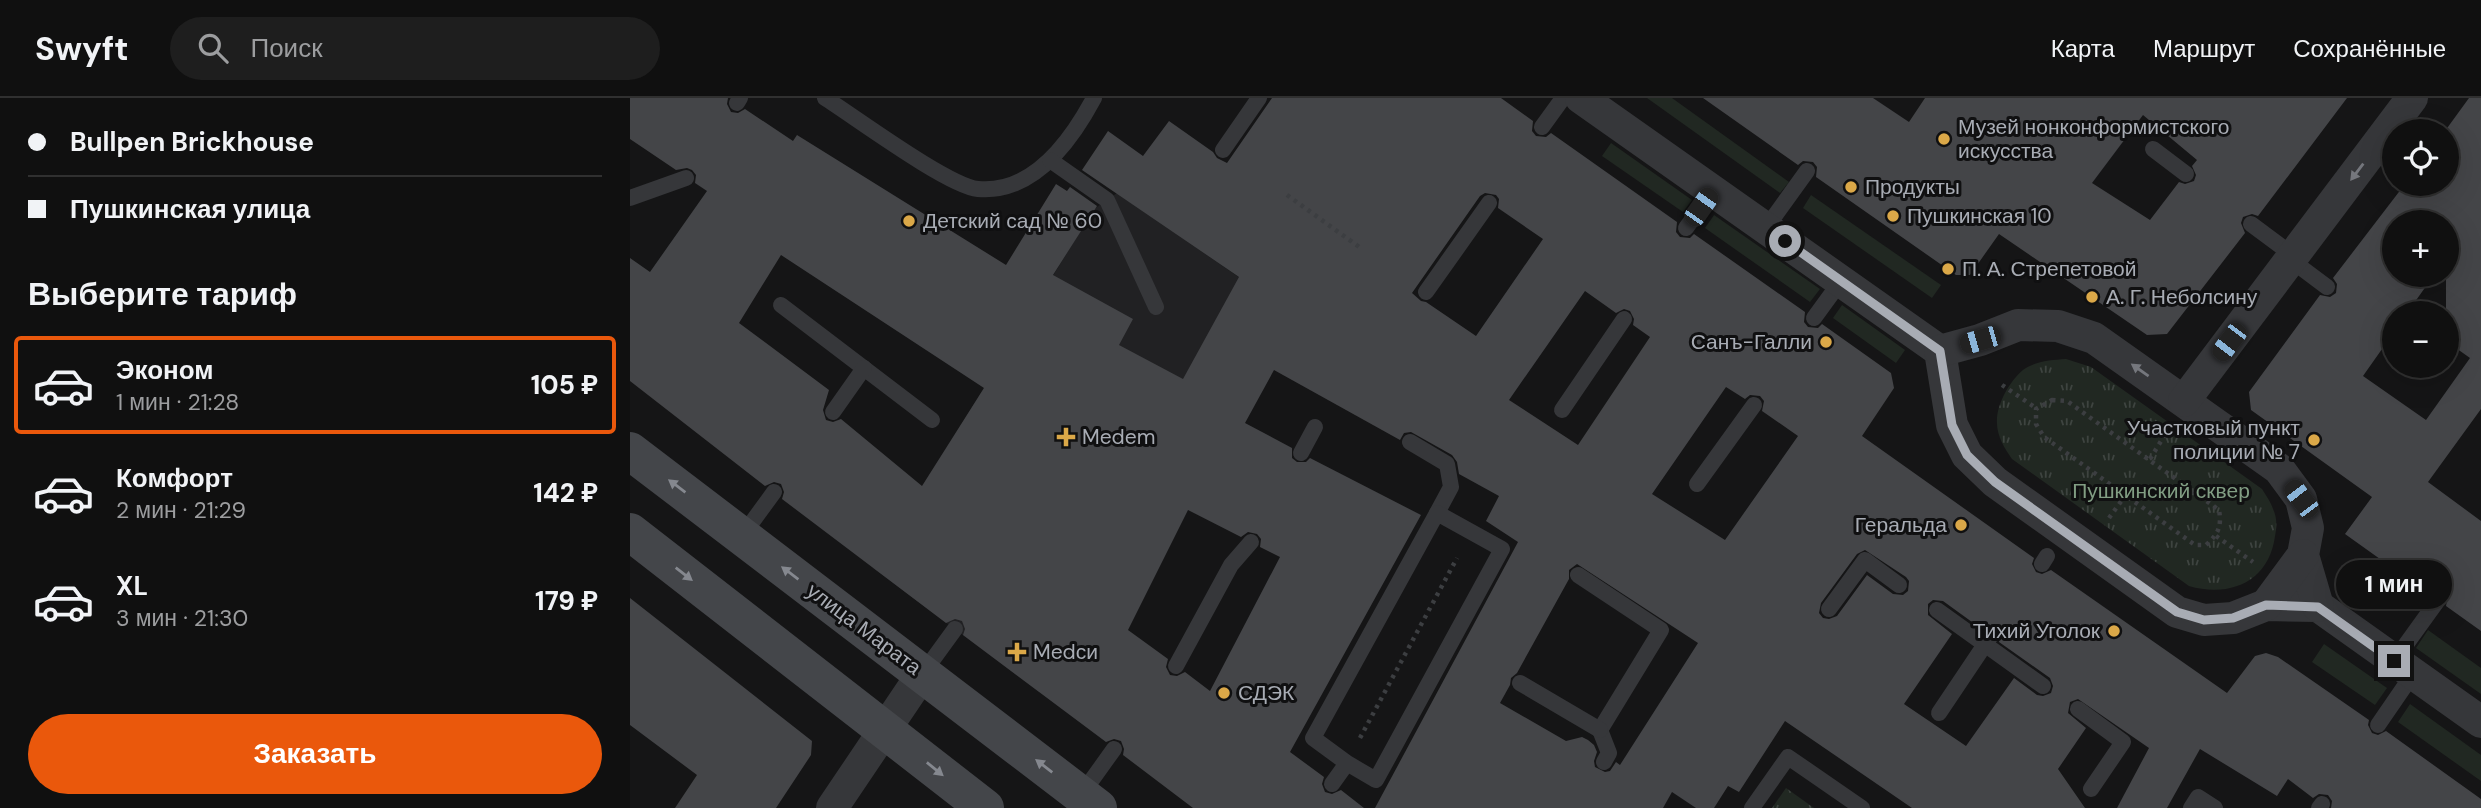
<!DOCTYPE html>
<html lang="ru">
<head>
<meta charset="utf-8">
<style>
  :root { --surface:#101010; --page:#1e1e1e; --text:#f1f3f6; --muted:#9c9d9f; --line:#303030; --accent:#ea580c }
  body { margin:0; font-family:"DM Sans",sans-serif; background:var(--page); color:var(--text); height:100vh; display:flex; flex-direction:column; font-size:26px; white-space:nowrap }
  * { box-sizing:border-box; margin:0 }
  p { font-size:23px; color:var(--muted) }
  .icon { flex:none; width:38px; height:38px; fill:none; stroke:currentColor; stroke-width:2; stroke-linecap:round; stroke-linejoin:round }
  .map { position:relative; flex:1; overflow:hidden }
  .panel { display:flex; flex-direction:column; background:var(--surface); width:630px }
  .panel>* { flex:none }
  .hud { display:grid; align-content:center; height:154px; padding:0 28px; background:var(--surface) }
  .tools { position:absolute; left:1752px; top:21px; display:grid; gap:14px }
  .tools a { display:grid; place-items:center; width:77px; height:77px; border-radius:50%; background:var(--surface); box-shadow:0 7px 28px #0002,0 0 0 2px var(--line); font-size:35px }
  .end { position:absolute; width:32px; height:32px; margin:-16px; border:9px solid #a8acb4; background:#111; box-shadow:0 0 0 4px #111 }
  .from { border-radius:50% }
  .bubble { position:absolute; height:49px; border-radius:24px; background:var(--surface); box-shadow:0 7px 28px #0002,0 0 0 2px var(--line); font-size:23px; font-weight:800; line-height:49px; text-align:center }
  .car { position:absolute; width:21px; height:42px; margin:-21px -10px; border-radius:9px; box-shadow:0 0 5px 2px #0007; background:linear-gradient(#222 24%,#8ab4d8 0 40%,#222 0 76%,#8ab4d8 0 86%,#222 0) }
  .hud b { display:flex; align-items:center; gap:24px; height:66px; font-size:26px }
  .hud b+b { border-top:2px solid var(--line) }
  .hud i { width:18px; height:18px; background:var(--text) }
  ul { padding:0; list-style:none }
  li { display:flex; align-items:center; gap:21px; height:98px; margin:0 14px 10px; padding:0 14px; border:4px solid transparent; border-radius:7px }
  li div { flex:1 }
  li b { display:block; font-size:26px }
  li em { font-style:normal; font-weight:800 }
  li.current { border-color:var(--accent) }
  li>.icon { width:63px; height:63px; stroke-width:1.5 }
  h2 { padding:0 28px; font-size:32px; line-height:84px }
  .button { display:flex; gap:14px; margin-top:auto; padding:14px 28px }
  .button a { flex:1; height:80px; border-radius:42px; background:var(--accent); color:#fff; font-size:28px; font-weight:800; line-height:80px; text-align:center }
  header { display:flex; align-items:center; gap:42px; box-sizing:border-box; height:98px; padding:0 35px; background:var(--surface); border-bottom:2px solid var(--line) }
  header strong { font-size:33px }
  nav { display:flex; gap:38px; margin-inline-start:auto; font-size:24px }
  .search { width:490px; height:63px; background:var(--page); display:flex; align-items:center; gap:18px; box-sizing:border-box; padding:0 24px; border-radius:38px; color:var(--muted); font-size:26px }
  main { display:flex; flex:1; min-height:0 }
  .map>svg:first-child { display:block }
  .built { fill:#212123 }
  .grass { fill:#212822 }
  .park { fill:url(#park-tufts) }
  .building { fill:#444548; fill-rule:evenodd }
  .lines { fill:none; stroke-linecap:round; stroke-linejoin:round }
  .path { stroke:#3c3e41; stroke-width:4.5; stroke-dasharray:3.5 5; stroke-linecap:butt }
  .lane { stroke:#36373a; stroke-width:16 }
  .street { stroke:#36373a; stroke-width:32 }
  .secondary { stroke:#44464a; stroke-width:38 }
  .oneway { fill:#75777d }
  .oneway2 { fill:#85888f }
  .route { stroke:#a8acb4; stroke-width:9 }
  .poi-dot { fill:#dba848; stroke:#101011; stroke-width:2.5 }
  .labels { text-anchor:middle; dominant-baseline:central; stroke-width:6; stroke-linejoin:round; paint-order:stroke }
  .poi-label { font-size:21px; fill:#a8acb4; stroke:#101011; text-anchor:start }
  .park-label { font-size:21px; fill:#819d83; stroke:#101011 }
  .street-label { font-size:21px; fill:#a8acb4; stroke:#101011 }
</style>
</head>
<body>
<header>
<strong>Swyft</strong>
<div class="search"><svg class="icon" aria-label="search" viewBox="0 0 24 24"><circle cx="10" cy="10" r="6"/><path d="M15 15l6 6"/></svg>Поиск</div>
<nav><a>Карта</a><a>Маршрут</a><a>Сохранённые</a></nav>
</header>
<main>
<section class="panel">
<div class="hud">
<b><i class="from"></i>Bullpen Brickhouse</b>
<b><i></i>Пушкинская улица</b>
</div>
<h2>Выберите тариф</h2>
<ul>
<li class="current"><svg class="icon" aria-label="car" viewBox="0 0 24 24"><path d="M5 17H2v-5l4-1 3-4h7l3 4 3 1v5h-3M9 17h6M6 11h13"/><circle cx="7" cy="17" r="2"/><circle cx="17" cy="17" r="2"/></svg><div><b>Эконом</b><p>1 мин · 21:28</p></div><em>105 ₽</em></li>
<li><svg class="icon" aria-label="car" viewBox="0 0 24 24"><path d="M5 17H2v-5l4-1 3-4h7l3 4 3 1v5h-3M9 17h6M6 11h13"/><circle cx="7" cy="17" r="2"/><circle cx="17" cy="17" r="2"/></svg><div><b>Комфорт</b><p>2 мин · 21:29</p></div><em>142 ₽</em></li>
<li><svg class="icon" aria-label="car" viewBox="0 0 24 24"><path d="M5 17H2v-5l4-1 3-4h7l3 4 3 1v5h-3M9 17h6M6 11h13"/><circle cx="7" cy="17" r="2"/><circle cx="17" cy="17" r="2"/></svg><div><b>XL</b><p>3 мин · 21:30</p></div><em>179 ₽</em></li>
</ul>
<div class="button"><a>Заказать</a></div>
</section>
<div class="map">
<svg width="1851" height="710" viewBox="0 0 1851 710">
  <defs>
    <pattern id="park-tufts" width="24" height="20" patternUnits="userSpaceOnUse" patternTransform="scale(1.75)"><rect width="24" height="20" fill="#212822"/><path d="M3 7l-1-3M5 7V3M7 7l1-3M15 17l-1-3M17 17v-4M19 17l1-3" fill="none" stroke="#3e4440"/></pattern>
  </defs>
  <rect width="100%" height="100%" fill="#151516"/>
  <polygon class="built" points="487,95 613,182 613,221 409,594 243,470 464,111"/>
  <g class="grass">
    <polygon points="1017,0 1042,0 1159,84 1150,95"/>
    <polygon points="981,45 1062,102 1053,114 972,58"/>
    <polygon points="1181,97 1311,187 1302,200 1173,110"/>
    <polygon points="1084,117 1190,191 1180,204 1075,130"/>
    <polygon points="1212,207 1275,252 1266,265 1203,220"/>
    <polygon points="1798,532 1851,570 1851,596 1786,550"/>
    <polygon points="1694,546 1757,590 1745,607 1682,564"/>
    <polygon points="1780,606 1851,657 1851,683 1768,624"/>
  </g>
  <g class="park">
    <path d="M1436,261L1461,269L1632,391C1636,398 1641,404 1643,411C1647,419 1647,429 1645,438C1639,483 1601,500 1559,488L1382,361C1375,351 1367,338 1367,325C1366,307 1379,284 1393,272C1405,263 1422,262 1436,261Z"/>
    <polygon points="1156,690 1184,710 1142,710"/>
  </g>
  <g class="building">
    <path d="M0,0H98L97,6L101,14L108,15L115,11L163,43L167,37L376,167L426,86L437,93L440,89L467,108L423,177L503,221L489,247L553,281L609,179L452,72L478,33L513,58L539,23L583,54L587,60L597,65L642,0H871L903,23L902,33L906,38L916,39L921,35L1047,124L1046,134L1050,139L1060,140L1064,136L1175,214L1174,224L1178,229L1188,230L1192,226L1261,275L1264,290L1232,338L1404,460L1402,466L1406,474L1412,476L1421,472L1597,595L1625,558L1636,555L1648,559L1739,622L1738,627L1742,635L1748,637L1756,633L1851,701V710H1701L1702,703L1698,697L1689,696L1683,700L1658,681L1647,698L1570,651L1537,710H1487L1519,650L1448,601L1440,604L1438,615L1456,630L1428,671L1455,710H1282L1155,623L1109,694L1098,688L1084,710H1066L1042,694L1033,710H745L888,444L856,423L869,398L829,376L827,364L822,357L781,334L774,335L770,342L644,272L615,325L662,350V360L667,364H676L680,360L791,417L660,654L694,679L692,686L695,694L702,696L711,692L734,710H563L493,657L494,651L491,643L484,641L476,644L333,537L335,531L332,523L325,521L316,525L152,401L154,394L151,386L144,384L135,388L0,283V160L20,174L77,93L65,85L66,77L62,72L57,70L46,72L0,41ZM855,95L866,97L869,101L868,110L913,141L846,238L796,204L791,203L782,195L850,98ZM151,157L354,290L292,388L211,321L203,324L196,322L193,312L199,292L109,225ZM955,193L986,215L994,211L1000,213L1004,221L1003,227L1020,239L948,347L879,302ZM1096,289L1115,301L1120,297L1130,298L1134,303L1132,313L1168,338L1095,442L1022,396ZM558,412L611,439L618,434L627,436L631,441L630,449L650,459L580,593L555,574L547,578L540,577L536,569L538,561L498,532ZM1235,452L1276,479L1279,483L1278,493L1273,497L1263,496L1237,477L1207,518L1199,521L1193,520L1189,515L1191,505L1227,456ZM947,466L1068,545L990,667L986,664L980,673L975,674L965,669L964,663L967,654L964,647L958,642L952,639L936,643L870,605L880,587L881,580L887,575L939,481V472ZM1303,502L1313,503L1353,532L1360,529L1366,531L1370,535L1369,544L1420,580L1423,588L1421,595L1413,598L1407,597L1384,580L1336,648L1274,606L1322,536L1298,517V506Z"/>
    <path d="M1073,0H1243L1279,24L1295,0H1717L1628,118L1622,116L1613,119L1611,125L1615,135L1537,236L1517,237L1369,136L1340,177H1326L1186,79L1187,69L1183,64L1173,63L1168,67ZM1513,17L1567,62L1562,68L1566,77L1564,83L1555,86L1549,84L1520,122L1462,85Z"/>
    <path d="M1839,0H1851V311L1798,384L1851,423V533L1816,508L1818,498L1814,493L1804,492L1799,496L1715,436L1742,399L1621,312L1619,294L1690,197L1700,199L1706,195L1707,186L1703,180L1775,86H1816V33H1815ZM1764,124H1816V243L1840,260L1796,322L1733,278L1764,234V215H1777L1804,177H1764Z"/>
    <polygon points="0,500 182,643 181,657 146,710 45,710 67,677 0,627"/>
  </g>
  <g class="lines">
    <g class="path">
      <polyline points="657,97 732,151"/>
      <polyline points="1372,287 1406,310"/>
      <path d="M1422,302L1437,303L1589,412C1592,429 1588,436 1576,447H1565L1414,339L1406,326V311Z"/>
      <polyline points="1520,361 1536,335"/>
      <polyline points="1479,420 1495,398"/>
      <polyline points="1586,438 1623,464"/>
      <polyline points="730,640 827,460"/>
    </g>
    <g class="lane">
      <path d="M195,0C225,19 318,88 348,91C403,96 441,43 464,0"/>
      <polyline points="107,5 110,0"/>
      <polyline points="912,29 933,0"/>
      <polyline points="1523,51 1556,76"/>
      <polyline points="593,52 629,0"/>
      <polyline points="420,62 477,102 526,209"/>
      <polyline points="0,100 56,80"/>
      <polyline points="1621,126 1664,158"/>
      <polyline points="1056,130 1083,93"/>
      <polyline points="1136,130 1177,73"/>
      <polyline points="1661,162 1697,189"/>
      <polyline points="796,194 859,105"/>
      <polyline points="151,207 302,322"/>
      <polyline points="1184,220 1211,183"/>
      <polyline points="932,312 994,221"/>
      <polyline points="203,314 234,270"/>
      <polyline points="780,344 817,366 821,389 807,415"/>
      <polyline points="671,355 685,329"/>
      <polyline points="1067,386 1124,307"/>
      <polyline points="112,438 144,394"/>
      <polyline points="1412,466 1417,458"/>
      <polyline points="948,477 1031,532 970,632 979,655 974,664"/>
      <polyline points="1199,511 1235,462 1269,487"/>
      <polyline points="1307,512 1413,588"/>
      <polyline points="1764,563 1808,502"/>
      <polyline points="546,568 601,467 621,444"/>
      <polyline points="293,575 325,531"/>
      <polyline points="890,585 970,632"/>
      <polyline points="1448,611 1493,644 1461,691"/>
      <polyline points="1309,615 1360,539"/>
      <polyline points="1748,627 1783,576"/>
      <polyline points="702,686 717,665 683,640 807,415 872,451 746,682 717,665"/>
      <polyline points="451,697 484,651"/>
      <polyline points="1122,710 1158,659 1232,710"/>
      <polyline points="1561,710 1568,699 1585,710"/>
      <polyline points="1689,710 1692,706"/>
    </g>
    <g class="street">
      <polyline points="951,0 1310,253 1322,327 1337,357 1365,384 1547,514 1574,522 1603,520 1636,507 1688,508 1851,624"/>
      <polyline points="1310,253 1350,242 1388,227 1428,228 1464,240 1649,371 1671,401 1678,430 1673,457 1688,508"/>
      <polyline points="1554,303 1782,0"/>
      <polyline points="1636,507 1673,457"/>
      <polyline points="202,710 293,575"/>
    </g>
    <g class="secondary">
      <polyline points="0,353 468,710"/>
      <polyline points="0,434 355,710"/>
    </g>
  </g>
  <defs><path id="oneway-solid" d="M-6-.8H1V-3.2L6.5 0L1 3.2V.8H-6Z" transform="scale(1.75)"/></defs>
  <g class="oneway">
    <use href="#oneway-solid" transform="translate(1727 74) rotate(127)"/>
    <use href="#oneway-solid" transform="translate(1510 272) rotate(-145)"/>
  </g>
  <g class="oneway2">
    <use href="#oneway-solid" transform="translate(47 388) rotate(-143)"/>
    <use href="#oneway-solid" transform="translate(160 475) rotate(-143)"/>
    <use href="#oneway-solid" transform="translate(54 476) rotate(38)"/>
    <use href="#oneway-solid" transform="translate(414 668) rotate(-142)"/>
    <use href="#oneway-solid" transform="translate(305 671) rotate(39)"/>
  </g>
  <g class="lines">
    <polyline class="route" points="1155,143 1310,253 1322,327 1337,357 1365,384 1547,514 1574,522 1603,520 1636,507 1688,509 1764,563"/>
  </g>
  <g class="poi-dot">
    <circle cx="1314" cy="41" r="7"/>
    <circle cx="1221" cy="89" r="7"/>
    <circle cx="1263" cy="118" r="7"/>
    <circle cx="279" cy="123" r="7"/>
    <circle cx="1318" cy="171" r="7"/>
    <circle cx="1462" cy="199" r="7"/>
    <circle cx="1196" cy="244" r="7"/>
    <path d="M432.5 328.5h7v7h7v7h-7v7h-7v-7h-7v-7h7z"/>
    <circle cx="1684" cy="342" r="7"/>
    <circle cx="1331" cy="427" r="7"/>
    <circle cx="1484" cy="533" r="7"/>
    <path d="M383.5 543.5h7v7h7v7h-7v7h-7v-7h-7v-7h7z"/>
    <circle cx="594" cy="595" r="7"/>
  </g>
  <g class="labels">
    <g class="poi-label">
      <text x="1328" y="29">Музей нонконформистского<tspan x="1328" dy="24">искусства</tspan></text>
      <text x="1235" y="89">Продукты</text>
      <text x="1277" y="118">Пушкинская 10</text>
      <text x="293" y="123">Детский сад № 60</text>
      <text x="1332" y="171">П. А. Стрепетовой</text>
      <text x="1476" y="199">А. Г. Неболсину</text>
      <text x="1182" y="244" text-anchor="end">Санъ-Галли</text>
      <text x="1670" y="330" text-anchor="end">Участковый пункт<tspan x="1670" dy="24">полиции № 7</tspan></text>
      <text x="452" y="339">Medem</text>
      <text x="1317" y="427" text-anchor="end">Геральда</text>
      <text x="1470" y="533" text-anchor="end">Тихий Уголок</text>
      <text x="403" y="554">Medси</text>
      <text x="608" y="595">СДЭК</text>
    </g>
    <g class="park-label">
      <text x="1531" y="393">Пушкинский сквер</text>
    </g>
    <g class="street-label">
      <text transform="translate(234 531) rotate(37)">улица Марата</text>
    </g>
  </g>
</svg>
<div class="tools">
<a><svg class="icon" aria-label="locate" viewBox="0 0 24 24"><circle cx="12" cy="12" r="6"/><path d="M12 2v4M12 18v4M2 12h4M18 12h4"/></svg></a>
<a>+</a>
<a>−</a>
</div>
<i class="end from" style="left:1155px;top:143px"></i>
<i class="end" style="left:1764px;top:563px"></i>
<div class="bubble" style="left:1706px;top:462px;width:116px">1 мин</div>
<i class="car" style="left:1071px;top:109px;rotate:35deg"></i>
<i class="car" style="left:1350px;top:242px;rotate:254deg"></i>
<i class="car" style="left:1599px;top:244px;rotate:217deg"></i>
<i class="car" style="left:1671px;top:401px;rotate:323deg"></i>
</div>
</main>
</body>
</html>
